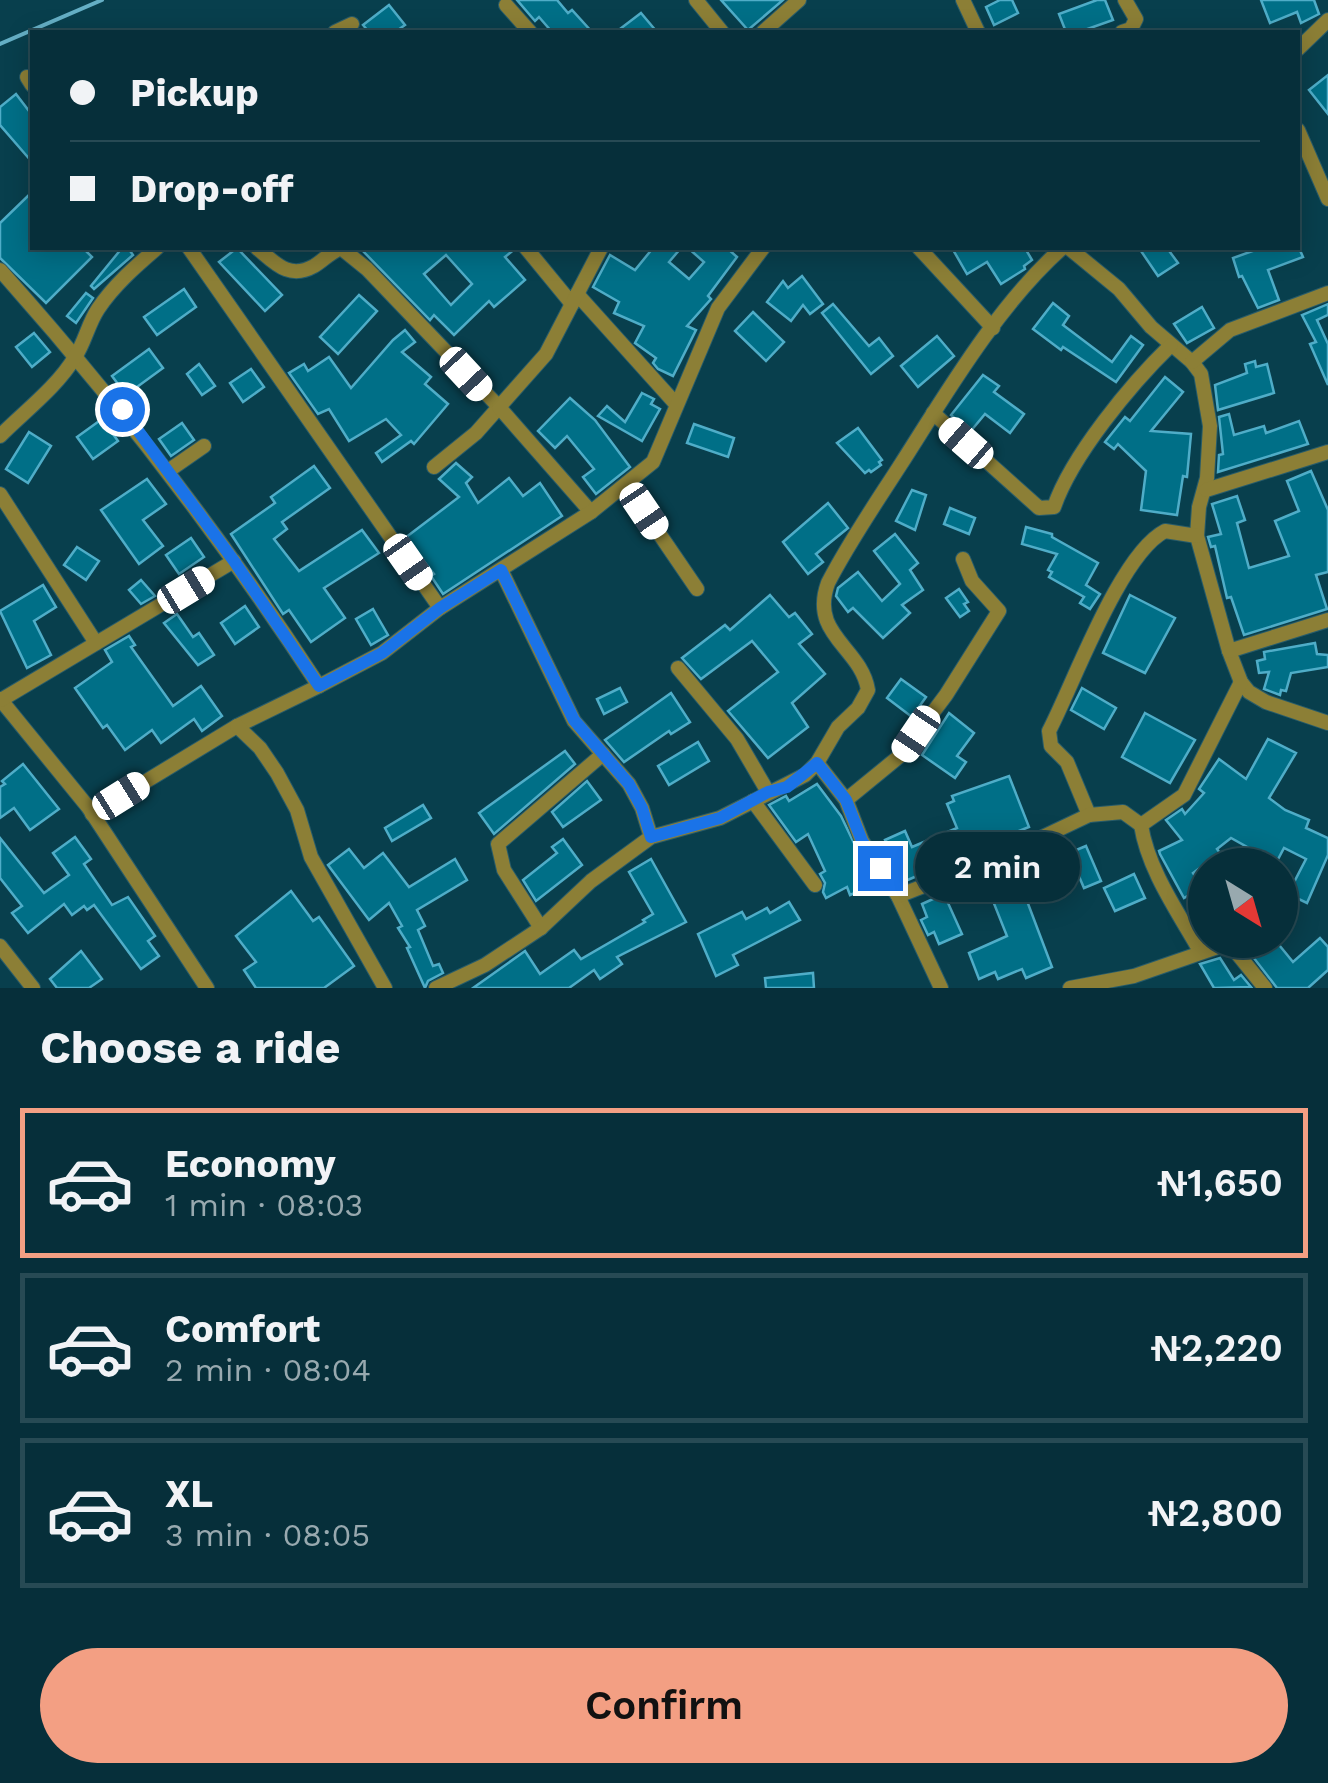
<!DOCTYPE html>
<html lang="en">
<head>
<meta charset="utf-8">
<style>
  :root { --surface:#062f3a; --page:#0f3742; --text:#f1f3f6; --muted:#98a9af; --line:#274a54; --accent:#f39f83 }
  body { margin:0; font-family:"Work Sans",sans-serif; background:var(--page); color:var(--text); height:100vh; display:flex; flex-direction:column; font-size:38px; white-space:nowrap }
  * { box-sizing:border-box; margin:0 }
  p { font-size:32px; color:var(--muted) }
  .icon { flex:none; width:55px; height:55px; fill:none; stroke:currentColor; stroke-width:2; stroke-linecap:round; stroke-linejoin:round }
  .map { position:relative; height:988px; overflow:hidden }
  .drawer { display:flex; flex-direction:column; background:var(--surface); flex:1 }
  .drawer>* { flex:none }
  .top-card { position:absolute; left:30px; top:30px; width:1270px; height:220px; border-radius:0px; box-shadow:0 5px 25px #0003,0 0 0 2px var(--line); display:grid; align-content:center; height:220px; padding:0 40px; background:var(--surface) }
  .needle { width:65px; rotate:143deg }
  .controls { position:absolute; left:1188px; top:848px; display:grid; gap:20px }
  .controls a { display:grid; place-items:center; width:110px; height:110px; border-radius:50%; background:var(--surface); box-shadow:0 5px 25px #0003,0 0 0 2px var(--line); font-size:50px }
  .end { position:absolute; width:45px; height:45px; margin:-22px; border:12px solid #1a73e8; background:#fff; box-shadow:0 0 0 5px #fff }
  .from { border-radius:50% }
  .bubble { position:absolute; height:70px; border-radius:35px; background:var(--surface); box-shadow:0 5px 25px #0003,0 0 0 2px var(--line); font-size:32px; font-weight:600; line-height:70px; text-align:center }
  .car { position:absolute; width:30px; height:60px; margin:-30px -15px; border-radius:12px; box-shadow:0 0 8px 2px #0007; background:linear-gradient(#fff 24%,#345 0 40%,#fff 0 76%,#345 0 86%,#fff 0) }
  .top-card b { display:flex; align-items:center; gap:35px; height:95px; font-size:38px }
  .top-card b+b { border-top:2px solid var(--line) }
  .top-card i { width:25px; height:25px; background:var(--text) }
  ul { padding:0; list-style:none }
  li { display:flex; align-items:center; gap:30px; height:150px; margin:0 20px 15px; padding:0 20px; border:5px solid var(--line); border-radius:0px }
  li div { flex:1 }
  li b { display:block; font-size:38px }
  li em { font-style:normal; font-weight:600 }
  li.on { border-color:var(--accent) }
  li>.icon { width:90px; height:90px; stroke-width:1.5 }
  h2 { padding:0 40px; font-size:45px; line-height:120px }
  .cta { display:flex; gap:20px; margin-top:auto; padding:20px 40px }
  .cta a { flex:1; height:115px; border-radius:60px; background:var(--accent); color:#111; font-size:40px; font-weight:600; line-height:115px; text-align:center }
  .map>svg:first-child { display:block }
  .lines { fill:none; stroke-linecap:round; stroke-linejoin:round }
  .stream { stroke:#65afc5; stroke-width:4 }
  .building { fill:#006f87; stroke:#4fadc8; stroke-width:2.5; fill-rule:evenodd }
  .minor-casing { stroke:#285c6a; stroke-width:16 }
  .minor { stroke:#8c7f36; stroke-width:14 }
  .route { stroke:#1a73e8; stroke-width:12 }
</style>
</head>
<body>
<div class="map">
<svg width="1328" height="988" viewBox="0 0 1328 988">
  <rect width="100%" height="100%" fill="#083f4d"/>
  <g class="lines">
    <polyline class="stream" points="0,44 102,0"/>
  </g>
  <g class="building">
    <polygon points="517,0 557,0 568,13 572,10 592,32 552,32 539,17 535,21"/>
    <polygon points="721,0 783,0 748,30"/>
    <polygon points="1000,0 1012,0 1018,13 994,25 986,7"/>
    <polygon points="1097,0 1105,0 1113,20 1079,32 1066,32 1059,14"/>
    <polygon points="1261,0 1314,0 1319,14 1301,23 1297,12 1270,23"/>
    <polygon points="389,5 405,25 395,32 369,32 363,25"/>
    <polygon points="641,13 657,32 616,32"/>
    <polygon points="1328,75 1328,114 1309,90"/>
    <polygon points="16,94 32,115 32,162 0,125 0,107"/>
    <polygon points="32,192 32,248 83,248 92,257 46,303 0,258 0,223"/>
    <polygon points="122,248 128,248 133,255 94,289 91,286"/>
    <polygon points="237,248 282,295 265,311 219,262"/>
    <path d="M360,248H516L505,257L525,280L494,307L489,301L454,335L434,315L430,320ZM446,255L472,284L451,305L424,274Z"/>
    <polygon points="653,248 681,248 669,262 689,279 704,262 688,248 727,248 737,257 708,296 711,299 687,326 696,330 673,376 658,369 653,363 656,358 635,343 644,326 614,313 619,302 593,287 610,255 635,270"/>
    <polygon points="952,248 1025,248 1032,260 1024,266 1025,269 1001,284 987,262 967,274"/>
    <polygon points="1139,248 1167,248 1178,263 1158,276"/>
    <polygon points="1261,248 1299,248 1303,257 1268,270 1279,300 1258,308 1242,276 1239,277 1233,258"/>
    <polygon points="802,276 823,304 810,314 803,305 791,321 767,302 783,281 788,288"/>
    <polygon points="184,289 196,307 157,335 144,317"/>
    <polygon points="86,293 93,298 76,323 67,316"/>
    <polygon points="359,295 377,311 338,354 320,337"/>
    <polygon points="1053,303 1069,316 1063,325 1112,362 1131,336 1143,345 1116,382 1063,347 1061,350 1033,329"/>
    <polygon points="833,304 869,346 879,338 893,356 871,374 822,313"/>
    <polygon points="1328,304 1328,315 1317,320 1328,344 1328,385 1310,344 1316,342 1302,315"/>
    <polygon points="1202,307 1214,328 1187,343 1174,324"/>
    <polygon points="753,312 784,342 766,361 735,331"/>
    <polygon points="405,330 415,342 402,352 431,377 425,384 448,404 414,444 411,441 382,462 376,453 401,435 386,419 349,441 329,409 318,414 289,373 304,364 308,371 329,357 351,388 393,340"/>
    <polygon points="34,333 50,352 32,367 16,347"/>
    <polygon points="937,336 954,356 918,387 901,366"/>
    <polygon points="149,349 163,368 126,395 112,376"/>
    <polygon points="1255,361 1256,367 1267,364 1274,393 1218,410 1215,385 1247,373 1245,364"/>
    <polygon points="199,364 215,386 202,395 187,374"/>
    <polygon points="251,369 264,387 243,402 230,383"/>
    <polygon points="983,375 999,386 994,392 1024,414 1010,433 985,414 970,432 951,415"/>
    <polygon points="1165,377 1183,392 1151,431 1191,434 1187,477 1183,476 1177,515 1141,510 1146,471 1118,444 1114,449 1105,442 1125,417 1130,421"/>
    <polygon points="642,393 654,399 651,404 660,409 642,441 598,416 607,406 625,422"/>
    <polygon points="570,398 595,420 630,467 596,494 583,477 594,469 567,436 555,448 538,431"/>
    <polygon points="1229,414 1234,435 1264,426 1266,433 1299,421 1308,444 1218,472 1219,455 1223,454 1219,417"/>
    <polygon points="102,419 118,441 93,459 77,437"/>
    <polygon points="182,423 194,440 171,456 159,439"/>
    <polygon points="694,424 734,438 728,457 687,443"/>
    <polygon points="858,428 882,460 879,462 881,465 871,472 869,470 865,473 837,443"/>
    <polygon points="29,432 51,446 28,483 6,469"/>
    <polygon points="456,463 472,477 466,483 478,503 509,478 523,496 540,483 562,516 443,594 431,576 434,574 405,538 459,497 439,479"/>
    <polygon points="314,466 330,488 282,522 287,529 274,539 299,571 362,530 379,553 324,588 345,618 311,642 289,610 283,614 231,534 275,503 271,497"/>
    <polygon points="1311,471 1328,510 1328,572 1316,575 1327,609 1244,635 1231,597 1227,598 1215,546 1211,547 1208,537 1221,534 1212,504 1237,496 1245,520 1237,523 1249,568 1289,556 1275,521 1299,511 1287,481"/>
    <polygon points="147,479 166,504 143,520 163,546 139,564 101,510"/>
    <polygon points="912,490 926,495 915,530 896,521"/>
    <polygon points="828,503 848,528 816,554 823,562 808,574 783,542"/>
    <polygon points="950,508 975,518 969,534 944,524"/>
    <polygon points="1026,527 1052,534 1052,537 1098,563 1086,585 1100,594 1090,609 1080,603 1084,597 1049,577 1052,572 1048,570 1057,554 1022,544"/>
    <polygon points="895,534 918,563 910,570 923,590 902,605 910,613 883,638 853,608 848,612 836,596 838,588 858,572 882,601 900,584 874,551"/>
    <polygon points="191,538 204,557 179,574 166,555"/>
    <polygon points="77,547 99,561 86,580 64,565"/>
    <polygon points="141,580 155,596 141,604 129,590"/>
    <polygon points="43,585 56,607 34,621 51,655 27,668 0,611"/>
    <polygon points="959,589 968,602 964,604 969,611 960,617 946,598"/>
    <polygon points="770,595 789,617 795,613 812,634 799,644 825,674 792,703 808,727 768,758 728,711 778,672 752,641 701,679 682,658 725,625 730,630"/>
    <polygon points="1130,595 1175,618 1145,673 1103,653"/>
    <polygon points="245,606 259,627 235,644 221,623"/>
    <polygon points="373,609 388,635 371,645 356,619"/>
    <polygon points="177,614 193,637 199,633 214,655 198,665 164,623"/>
    <polygon points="129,636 135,645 131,647 173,706 201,686 222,716 202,731 194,719 161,743 152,730 125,750 107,725 103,728 75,688 112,662 105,650"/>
    <polygon points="1315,643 1317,654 1328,655 1328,667 1291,673 1286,691 1281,690 1280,695 1264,689 1269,672 1259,673 1257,661 1265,659 1264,652"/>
    <polygon points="901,679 926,697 912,717 887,698"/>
    <polygon points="620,688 627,702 604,714 597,699"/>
    <polygon points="1082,688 1116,708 1104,729 1071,710"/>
    <polygon points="671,693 690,722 671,734 669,731 624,762 605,740"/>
    <polygon points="949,713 974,733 957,756 966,762 955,778 922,755"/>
    <polygon points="1145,713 1195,740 1170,783 1122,757"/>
    <polygon points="1268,739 1296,753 1269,798 1285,810 1309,820 1306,828 1328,838 1328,855 1307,903 1288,894 1306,859 1284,848 1275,865 1260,865 1251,860 1256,852 1231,838 1217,849 1220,853 1193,873 1205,891 1205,913 1191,894 1184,898 1160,854 1159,851 1182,840 1166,820 1182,809 1185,814 1204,793 1199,789 1219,759 1246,779"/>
    <polygon points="698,742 709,761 669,785 658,766"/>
    <polygon points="565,751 575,764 494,834 479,813"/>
    <polygon points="23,764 59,809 30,830 14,808 0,818 0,787 5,784 2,781"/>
    <polygon points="1009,776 1029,827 953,857 954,860 903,882 885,840 905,831 912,847 957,828 947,804 954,801 952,796"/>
    <polygon points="587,781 601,800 563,827 552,812"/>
    <polygon points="817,784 841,816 874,885 850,895 847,887 826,898 823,892 825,883 820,874 825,871 808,834 796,842 769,805 786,796 789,801"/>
    <polygon points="423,805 431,818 392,841 385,828"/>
    <polygon points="75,837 91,859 84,864 112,905 128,897 155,936 148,941 159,956 141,969 94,905 87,910 84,906 72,915 64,904 28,933 12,913 22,906 0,878 0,838 44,893 69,875 53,853"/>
    <polygon points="563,839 582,865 536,901 523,880 557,853 552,847"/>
    <polygon points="1086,846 1101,881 1084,888 1069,853"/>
    <polygon points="349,849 364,868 383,853 409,887 455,859 467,880 417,910 425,926 418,930 433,966 439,964 443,973 428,981 425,988 407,948 410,947 398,928 402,926 389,903 369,920 328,865"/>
    <polygon points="1044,852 1056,877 1024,893 1052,967 1026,978 1022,969 998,979 995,972 979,979 969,953 1007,936 983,876"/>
    <polygon points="651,859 686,922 617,957 622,964 600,979 594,970 569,988 473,988 525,951 540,974 574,950 581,959 645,922 643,920 653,914 629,872"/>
    <polygon points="1134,874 1145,898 1115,911 1104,888"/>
    <polygon points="291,891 313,921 319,917 354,966 324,988 256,988 244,970 256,962 236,936"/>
    <polygon points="944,894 962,934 939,944 934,932 928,935 921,920 927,917 922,904"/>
    <polygon points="789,902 800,920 733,955 738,965 716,976 698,934 742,912 746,919 767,908 770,913"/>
    <polygon points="1320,938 1328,947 1328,970 1308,988 1277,988 1240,940 1275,940 1293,962"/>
    <polygon points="81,951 102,979 89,988 57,988 50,979"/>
    <polygon points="1220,958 1234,980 1241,975 1251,987 1214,988 1200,964"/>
    <polygon points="813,973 814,988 766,988 765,978"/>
  </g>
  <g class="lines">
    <g class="minor-casing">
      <g id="minor">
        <polyline points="696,0 722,32"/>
        <polyline points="963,0 978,32"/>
        <polyline points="506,5 530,32"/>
        <polyline points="335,32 352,24"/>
        <polyline points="763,32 799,0"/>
        <polyline points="1122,32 1131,29 1136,19 1125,0"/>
        <polyline points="1298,49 1328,20"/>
        <polyline points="27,77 32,85"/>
        <polyline points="1298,130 1328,199"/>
        <polyline points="189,248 440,608"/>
        <path d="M257,248C275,263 289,280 314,266C324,260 329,253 341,248L367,269L499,407L476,433L434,467"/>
        <polyline points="526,248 572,304"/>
        <polyline points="919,248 993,328"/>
        <polyline points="1069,248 1119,289 1151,327 1192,362 1201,374 1210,426 1207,478 1199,507 1197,536 1229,651 1241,682 1249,692 1266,702 1328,723"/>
        <path d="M0,270C117,401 223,539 319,686L237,726L92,814"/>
        <polyline points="577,294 675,403"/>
        <polyline points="1192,362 1230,330 1328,293"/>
        <path d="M933,413L1039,508L1054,507C1072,455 1131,384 1171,345"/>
        <path d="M0,436C25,411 57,387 75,357C85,342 88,324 98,309C114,285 136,266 157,248"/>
        <polyline points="168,471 204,446"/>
        <polyline points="626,485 697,589"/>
        <polyline points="1206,490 1328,452"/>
        <polyline points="0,494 96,643"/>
        <polyline points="591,512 499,407 546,354 601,248"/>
        <polyline points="501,570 574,721 629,784 642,808 651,837"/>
        <polyline points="1229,651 1328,620"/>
        <polyline points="678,668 737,739 768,792"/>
        <polyline points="319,686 382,653 440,608 591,512 653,462 718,308 763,248"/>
        <polyline points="0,699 88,807 207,988"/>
        <polyline points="1,700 234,561"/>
        <polyline points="237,726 260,748 277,773 297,810 311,857 385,988"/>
        <polyline points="817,763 846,800 862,841 898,896 941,988"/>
        <polyline points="846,800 901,755 946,695 999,611 972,581 963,559"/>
        <polyline points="753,801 815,885"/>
        <path d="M1089,815L1067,762L1051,746L1049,731C1074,683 1120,554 1165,531L1197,536"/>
        <polyline points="898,896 1011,852 1089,815 1123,812 1141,825"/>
        <polyline points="541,928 504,870 498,844 603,754"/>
        <polyline points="0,946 33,988"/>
        <path d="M1200,951C1178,912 1148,870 1141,825L1184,795L1241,682"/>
        <path d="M436,988L485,965L541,928L591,881L651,837L720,818L805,775L817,763L838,727L858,708L868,690C861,647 809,635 828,583C849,542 876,503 901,464C947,392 998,305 1062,248"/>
        <polyline points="1070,988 1134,976 1218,947 1232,947 1265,988"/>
      </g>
    </g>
    <use href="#minor" class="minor"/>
  </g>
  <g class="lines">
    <polyline class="route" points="122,409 234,561 319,686 382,653 440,608 501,570 574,720 629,784 642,808 651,837 720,818 768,792 787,787 817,763 846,800 862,841 880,868"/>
  </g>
</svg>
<div class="controls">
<a><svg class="needle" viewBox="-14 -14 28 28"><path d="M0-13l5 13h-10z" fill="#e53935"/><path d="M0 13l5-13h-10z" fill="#98a9af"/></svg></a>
</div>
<i class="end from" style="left:122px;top:409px"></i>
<i class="end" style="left:880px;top:868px"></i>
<div class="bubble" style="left:915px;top:832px;width:165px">2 min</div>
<i class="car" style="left:466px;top:374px;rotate:137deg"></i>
<i class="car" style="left:966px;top:443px;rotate:311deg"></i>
<i class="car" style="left:644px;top:511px;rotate:146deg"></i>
<i class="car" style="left:408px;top:562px;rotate:145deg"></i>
<i class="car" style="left:186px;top:590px;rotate:59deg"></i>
<i class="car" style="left:916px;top:734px;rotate:214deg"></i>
<i class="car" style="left:121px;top:796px;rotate:58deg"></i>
<div class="top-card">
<b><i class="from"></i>Pickup</b>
<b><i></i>Drop-off</b>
</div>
</div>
<section class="drawer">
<h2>Choose a ride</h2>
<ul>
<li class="on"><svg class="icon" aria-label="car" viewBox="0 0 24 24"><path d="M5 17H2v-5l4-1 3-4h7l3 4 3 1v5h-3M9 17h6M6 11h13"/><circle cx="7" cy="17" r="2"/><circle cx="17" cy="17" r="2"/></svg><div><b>Economy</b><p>1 min · 08:03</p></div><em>₦1,650</em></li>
<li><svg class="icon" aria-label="car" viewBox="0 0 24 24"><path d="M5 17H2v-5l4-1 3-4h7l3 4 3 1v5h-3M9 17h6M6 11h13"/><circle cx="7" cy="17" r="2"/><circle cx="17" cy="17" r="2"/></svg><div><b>Comfort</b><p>2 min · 08:04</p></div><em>₦2,220</em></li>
<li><svg class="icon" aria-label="car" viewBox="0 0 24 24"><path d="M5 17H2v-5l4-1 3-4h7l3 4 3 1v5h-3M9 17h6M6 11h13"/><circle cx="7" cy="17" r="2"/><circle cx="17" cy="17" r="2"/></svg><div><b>XL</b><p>3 min · 08:05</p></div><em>₦2,800</em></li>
</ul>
<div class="cta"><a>Confirm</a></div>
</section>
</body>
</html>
